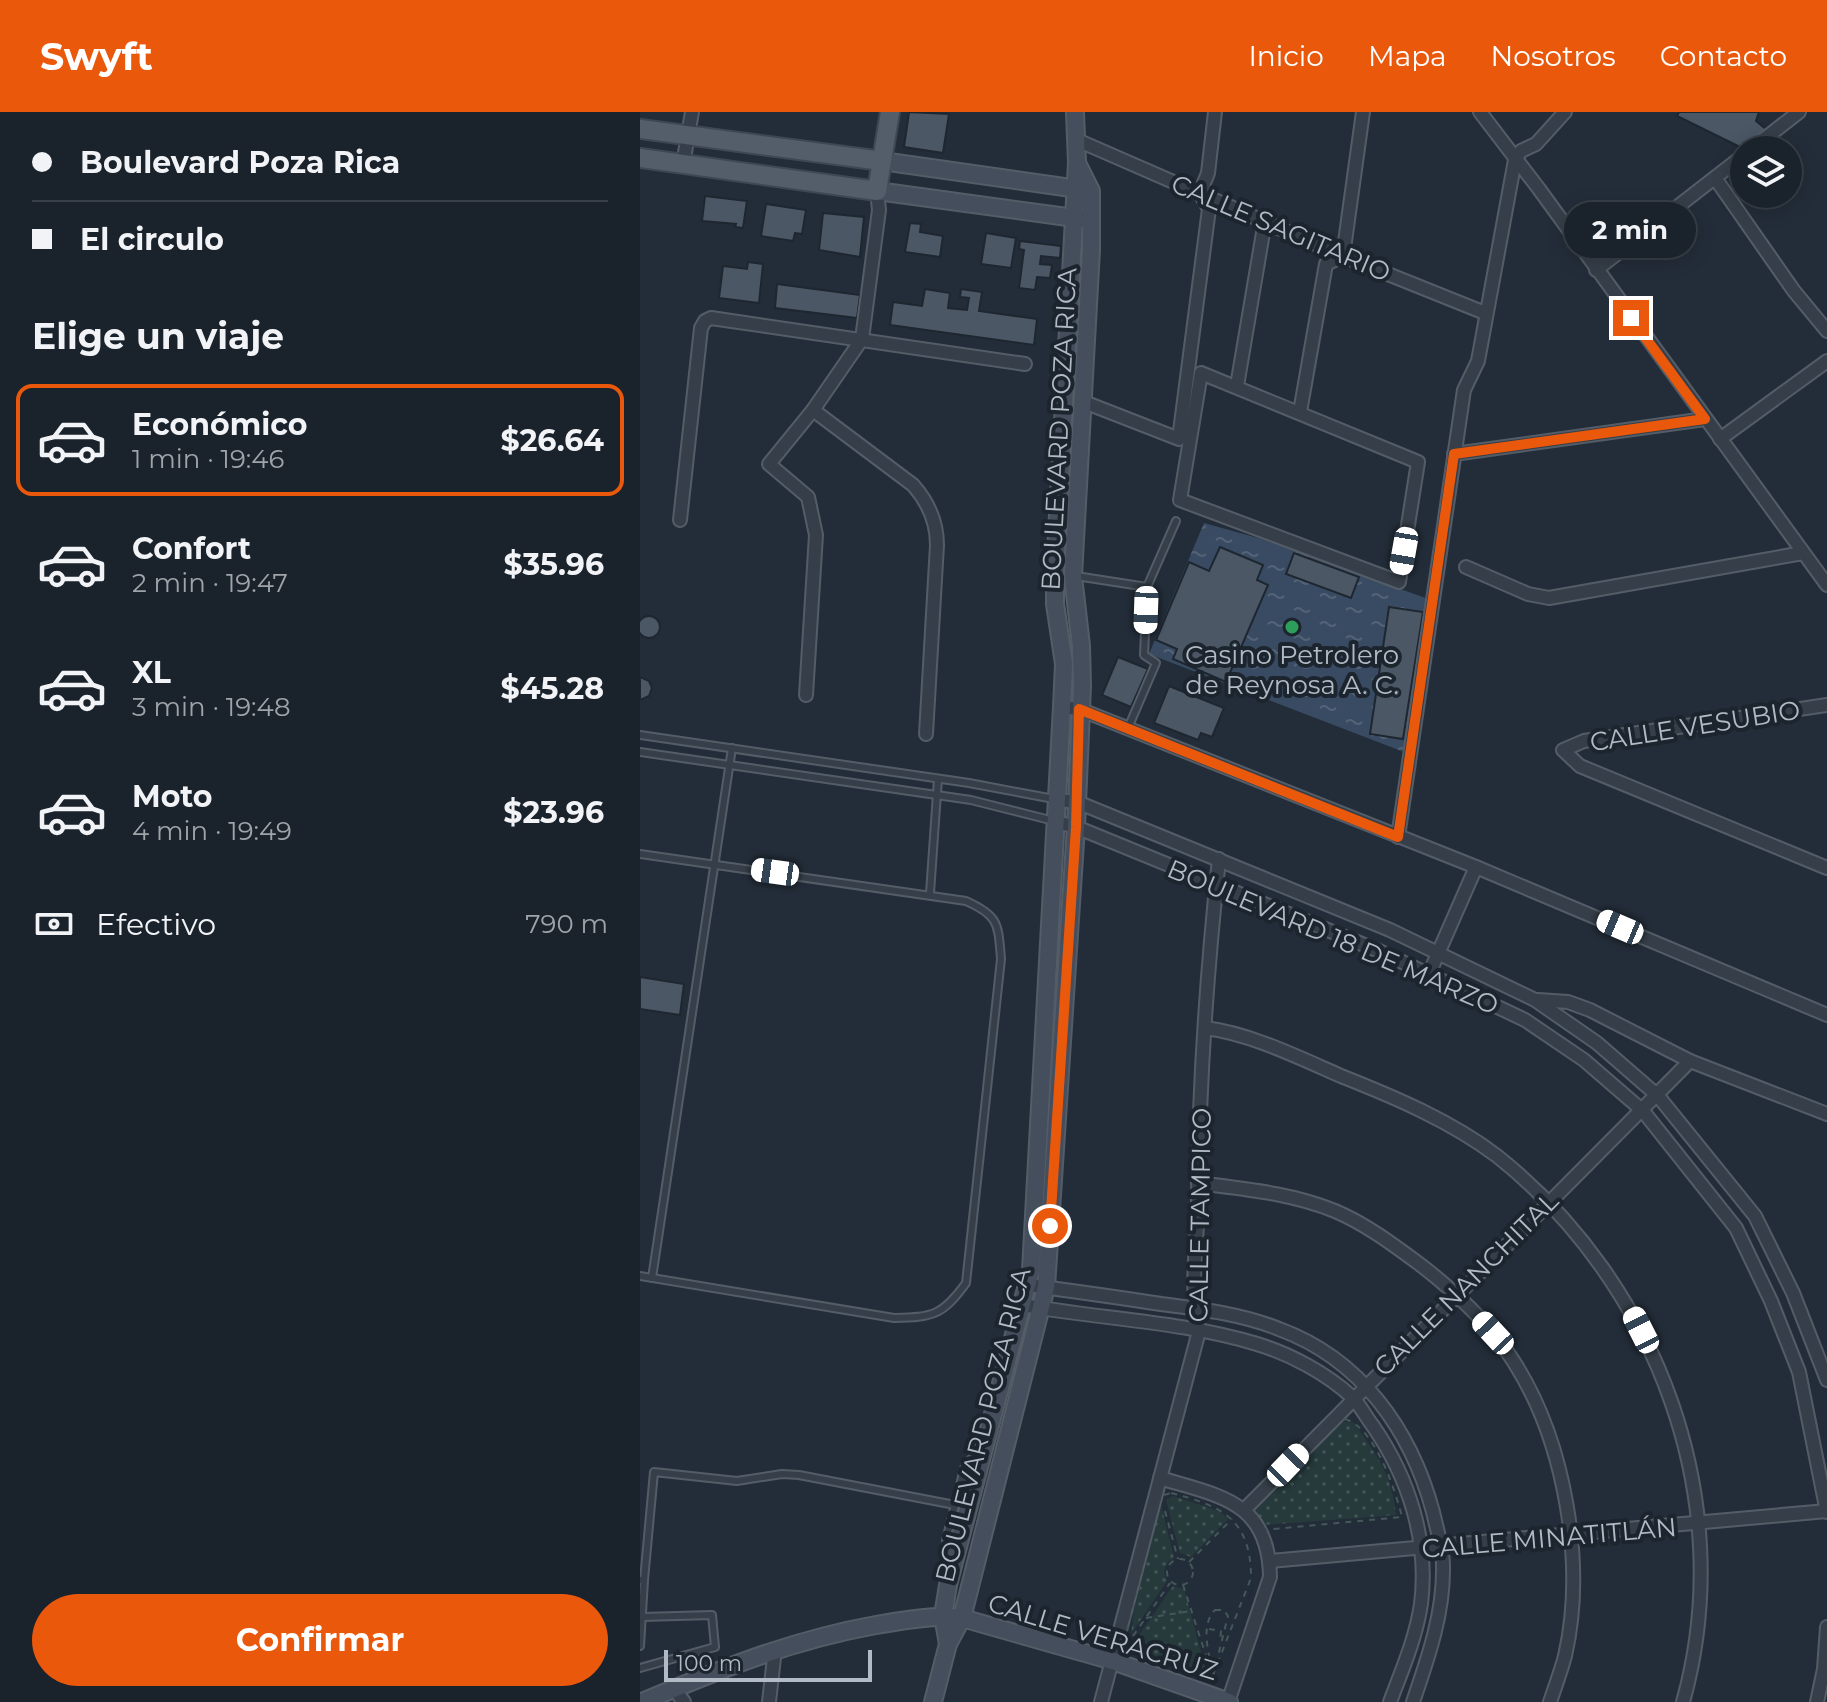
<!DOCTYPE html>
<html lang="es">
<head>
<meta charset="utf-8">
<style>
  :root { --surface:#1a222b; --page:#272f37; --text:#f1f3f6; --muted:#9fa4a9; --line:#383f47; --accent:#ea580c }
  body { margin:0; font-family:Montserrat,sans-serif; background:var(--page); color:var(--text); height:100vh; display:flex; flex-direction:column; font-size:30px; white-space:nowrap }
  * { box-sizing:border-box; margin:0 }
  p { font-size:26px; color:var(--muted) }
  .icon { flex:none; width:44px; height:44px; fill:none; stroke:currentColor; stroke-width:2; stroke-linecap:round; stroke-linejoin:round }
  .map { position:relative; flex:1; overflow:hidden }
  .details { display:flex; flex-direction:column; background:var(--surface); width:640px }
  .details>* { flex:none }
  .banner { display:grid; align-content:center; height:176px; padding:0 32px; background:var(--surface) }
  .fabs { position:absolute; left:1090px; top:24px; display:grid; gap:16px }
  .fabs a { display:grid; place-items:center; width:72px; height:72px; border-radius:50%; background:var(--surface); box-shadow:0 4px 20px #0003,0 0 0 2px var(--line); font-size:40px }
  .scale { position:absolute; left:24px; bottom:20px; width:208px; box-sizing:border-box; padding-left:8px; border:4px solid #b1bac5; border-top:0; font-size:22px; line-height:28px; white-space:nowrap; color:#b1bac5; -webkit-text-stroke:6px #1c242e; paint-order:stroke }
  .end { position:absolute; width:36px; height:36px; margin:-18px; border:10px solid #ea580c; background:#fff; box-shadow:0 0 0 4px #fff }
  .from { border-radius:50% }
  .bubble { position:absolute; height:56px; border-radius:28px; background:var(--surface); box-shadow:0 4px 20px #0003,0 0 0 2px var(--line); font-size:26px; font-weight:700; line-height:56px; text-align:center }
  .car { position:absolute; width:24px; height:48px; margin:-24px -12px; border-radius:10px; box-shadow:0 0 6px 2px #0007; background:linear-gradient(#fff 24%,#345 0 40%,#fff 0 76%,#345 0 86%,#fff 0) }
  .banner b { display:flex; align-items:center; gap:28px; height:76px; font-size:30px }
  .banner b+b { border-top:2px solid var(--line) }
  .banner i { width:20px; height:20px; background:var(--text) }
  ul { padding:0; list-style:none }
  li { display:flex; align-items:center; gap:24px; height:112px; margin:0 16px 12px; padding:0 16px; border:4px solid transparent; border-radius:16px }
  li div { flex:1 }
  li b { display:block; font-size:30px }
  li em { font-style:normal; font-weight:700 }
  li.current { border-color:var(--accent) }
  li>.icon { width:72px; height:72px; stroke-width:1.5 }
  h2 { padding:0 32px; font-size:36px; line-height:96px }
  .pay { display:flex; align-items:center; gap:20px; height:88px; padding:0 32px; font-size:30px }
  .pay p { margin-inline-start:auto }
  .primary-button { display:flex; gap:16px; margin-top:auto; padding:16px 32px }
  .primary-button a { flex:1; height:92px; border-radius:48px; background:var(--accent); color:#fff; font-size:32px; font-weight:700; line-height:92px; text-align:center }
  header { display:flex; align-items:center; gap:48px; box-sizing:border-box; height:112px; padding:0 40px; background:var(--accent); color:#fff }
  header strong { font-size:38px }
  nav { display:flex; gap:44px; margin-inline-start:auto; font-size:28px }
  main { display:flex; flex:1; min-height:0 }
  .map>svg:first-child { display:block }
  .park { fill:url(#park-dots) }
  .water { fill:url(#water-ripples) }
  .building { fill:#4b5765; stroke:#1e2630; stroke-width:2 }
  .lines { fill:none; stroke-linecap:round; stroke-linejoin:round }
  .lane-casing { stroke:#545d67; stroke-width:10 }
  .street-casing { stroke:#545d67; stroke-width:16 }
  .secondary-casing { stroke:#545d67; stroke-width:20 }
  .primary-casing { stroke:#3f4852; stroke-width:22 }
  .path { stroke:#445759; stroke-width:2; stroke-dasharray:6 6; stroke-linecap:butt }
  .lane { stroke:#363f49; stroke-width:6 }
  .street { stroke:#363f49; stroke-width:12 }
  .secondary { stroke:#444e5c; stroke-width:16 }
  .primary { stroke:#545e6a; stroke-width:18 }
  .route { stroke:#ea580c; stroke-width:10 }
  .leisure-dot { fill:#2e9e5b; stroke:#1c242e; stroke-width:3 }
  .labels { text-anchor:middle; dominant-baseline:central; stroke-width:8; stroke-linejoin:round; paint-order:stroke }
  .street-label { font-size:26px; fill:#b1bac5; stroke:#1c242e }
  .poi-label { font-size:26px; fill:#b1bac5; stroke:#1c242e }
</style>
</head>
<body>
<header>
<strong>Swyft</strong>
<nav><a>Inicio</a><a>Mapa</a><a>Nosotros</a><a>Contacto</a></nav>
</header>
<main>
<section class="details">
<div class="banner">
<b><i class="from"></i>Boulevard Poza Rica</b>
<b><i></i>El circulo</b>
</div>
<h2>Elige un viaje</h2>
<ul>
<li class="current"><svg class="icon" aria-label="car" viewBox="0 0 24 24"><path d="M5 17H2v-5l4-1 3-4h7l3 4 3 1v5h-3M9 17h6M6 11h13"/><circle cx="7" cy="17" r="2"/><circle cx="17" cy="17" r="2"/></svg><div><b>Económico</b><p>1 min · 19:46</p></div><em>$26.64</em></li>
<li><svg class="icon" aria-label="car" viewBox="0 0 24 24"><path d="M5 17H2v-5l4-1 3-4h7l3 4 3 1v5h-3M9 17h6M6 11h13"/><circle cx="7" cy="17" r="2"/><circle cx="17" cy="17" r="2"/></svg><div><b>Confort</b><p>2 min · 19:47</p></div><em>$35.96</em></li>
<li><svg class="icon" aria-label="car" viewBox="0 0 24 24"><path d="M5 17H2v-5l4-1 3-4h7l3 4 3 1v5h-3M9 17h6M6 11h13"/><circle cx="7" cy="17" r="2"/><circle cx="17" cy="17" r="2"/></svg><div><b>XL</b><p>3 min · 19:48</p></div><em>$45.28</em></li>
<li><svg class="icon" aria-label="car" viewBox="0 0 24 24"><path d="M5 17H2v-5l4-1 3-4h7l3 4 3 1v5h-3M9 17h6M6 11h13"/><circle cx="7" cy="17" r="2"/><circle cx="17" cy="17" r="2"/></svg><div><b>Moto</b><p>4 min · 19:49</p></div><em>$23.96</em></li>
</ul>
<div class="pay"><svg class="icon" aria-label="cash" viewBox="0 0 24 24"><path d="M3 7h18v10H3z"/><circle cx="12" cy="12" r="2"/></svg>Efectivo<p>790 m</p></div>
<div class="primary-button"><a>Confirmar</a></div>
</section>
<div class="map">
<svg width="1187" height="1590" viewBox="0 0 1187 1590">
  <defs>
    <pattern id="park-dots" width="8" height="8" patternUnits="userSpaceOnUse" patternTransform="scale(2)"><rect width="8" height="8" fill="#263a3b"/><path d="M2 2h.1M6 6h.1" fill="none" stroke="#435456" stroke-width="1.8" stroke-linecap="round"/></pattern>
    <pattern id="water-ripples" width="26" height="14" patternUnits="userSpaceOnUse" patternTransform="scale(2)"><rect width="26" height="14" fill="#394b62"/><path d="M2 4q2-2 4 0t4 0M15 11q2-2 4 0t4 0" fill="none" stroke="#536377"/></pattern>
  </defs>
  <rect width="100%" height="100%" fill="#232d39"/>
  <g class="park">
    <path d="M705,1310L714,1311C737,1343 752,1363 756,1403L622,1413L614,1395L700,1311Z"/>
    <polygon points="533,1384 579,1399 588,1407 551,1445 540,1441 526,1388"/>
    <polygon points="521,1392 534,1446 528,1450 524,1459 527,1469 491,1522 494,1498"/>
    <polygon points="533,1474 544,1477 567,1563 491,1535"/>
  </g>
  <polygon class="water" points="564,411 618,426 791,488 776,557 764,640 509,542"/>
  <g class="building">
    <polygon points="269,0 309,2 303,41 264,35"/>
    <polygon points="1039,0 1119,0 1116,9 1127,18 1102,36 1037,4"/>
    <polygon points="65,84 107,89 103,116 95,115 96,112 62,109"/>
    <polygon points="126,92 166,98 162,122 155,121 153,129 121,124"/>
    <polygon points="183,101 224,105 220,145 179,138"/>
    <polygon points="270,111 281,112 280,120 303,124 300,145 265,140"/>
    <polygon points="346,121 376,126 371,156 341,152"/>
    <polygon points="380,129 421,134 420,146 401,144 400,152 412,153 410,166 397,165 395,178 379,176 384,138 379,137"/>
    <polygon points="108,150 123,152 119,191 79,186 83,154 107,157"/>
    <polygon points="137,172 220,183 217,206 135,196"/>
    <polygon points="285,177 310,181 308,196 327,198 329,186 320,185 321,177 342,180 339,199 397,207 394,233 250,213 253,190 282,194"/>
    <polygon points="580,435 623,453 617,468 628,473 586,570 533,547 537,537 516,528 549,450 569,459"/>
    <polygon points="654,441 719,465 711,486 646,462"/>
    <polygon points="749,495 783,500 763,627 730,622"/>
    <circle cx="9" cy="515" r="11"/>
    <polygon points="478,545 508,557 491,595 462,583"/>
    <polygon points="0,565 9,569 12,576 9,584 0,588"/>
    <polygon points="529,574 584,596 572,625 561,621 558,628 514,611"/>
    <polygon points="0,865 44,872 40,903 0,897"/>
  </g>
  <g class="lines">
    <g class="lane-casing">
      <g id="lane">
        <polyline points="436,464 507,475 536,409"/>
        <polyline points="488,616 516,551 504,543 507,475"/>
        <polyline points="0,623 329,671 414,687"/>
        <polyline points="0,640 331,688 414,709"/>
        <path d="M0,742L326,789C360,804 358,813 361,847L326,1171C302,1204 293,1205 254,1206L0,1164"/>
        <polyline points="290,781 298,667"/>
        <polyline points="12,1166 92,636"/>
        <polyline points="310,1451 306,1428 315,1393 325,1353 339,1339"/>
        <polyline points="0,1468 4,1468 14,1360 97,1369 142,1362 159,1363 315,1393"/>
        <polyline points="0,1534 4,1468"/>
        <polyline points="0,1556 75,1535 72,1503 2,1505"/>
      </g>
    </g>
    <g class="street-casing">
      <g id="street">
        <polyline points="840,0 899,77 1187,473"/>
        <polyline points="437,28 703,144 845,201"/>
        <polyline points="1110,38 1159,0"/>
        <polyline points="43,52 52,0"/>
        <polyline points="1075,66 1154,179 1187,219"/>
        <polyline points="956,158 1104,43"/>
        <polygon points="561,261 778,350 759,470 540,388"/>
        <polyline points="597,274 625,109"/>
        <polyline points="444,290 539,327 569,97 560,81 568,61 575,0"/>
        <path d="M173,298L273,373C288,390 297,410 297,433L286,622"/>
        <polyline points="660,300 686,152 703,144 723,0"/>
        <polyline points="1080,327 1187,249"/>
        <polyline points="814,342 1065,307"/>
        <polyline points="40,408 61,216 65,209 71,206 385,252"/>
        <polyline points="826,455 888,482 909,486 1163,441"/>
        <polyline points="166,583 176,423 168,385 129,352 173,298 222,227 239,98 237,79"/>
        <polyline points="1187,593 944,629 923,638 940,654 1187,756"/>
        <polyline points="422,595 439,597 836,755 1187,903"/>
        <polyline points="418,688 437,690 750,818 895,888 957,931 1018,984 1115,1104 1153,1181 1187,1268"/>
        <polyline points="416,710 436,715 739,839 885,908 944,948 1003,999 1096,1116 1131,1189 1159,1260 1187,1400"/>
        <polyline points="758,725 824,278 838,249 875,48 881,39 896,32 925,0"/>
        <polyline points="789,862 836,755"/>
        <polyline points="898,888 928,890 950,898 1050,949 1187,1002"/>
        <path d="M565,916C609,921 660,946 701,964C754,985 811,1009 857,1044C1018,1172 1099,1390 1043,1590"/>
        <path d="M558,1071C604,1077 651,1081 695,1099C726,1112 755,1134 782,1154C818,1182 850,1212 874,1250C925,1330 946,1452 925,1544C921,1559 915,1575 910,1590"/>
        <path d="M388,1173C432,1179 476,1185 521,1192C560,1197 602,1202 639,1217C721,1247 771,1318 793,1400C797,1418 803,1436 803,1454C804,1501 788,1546 773,1590"/>
        <path d="M383,1193C460,1207 541,1209 617,1232C650,1242 686,1261 712,1285C720,1293 726,1305 733,1314C769,1366 789,1429 781,1492C776,1526 762,1558 750,1590"/>
        <path d="M520,1366C579,1384 629,1389 630,1465L588,1590"/>
        <polyline points="605,1397 1050,949"/>
        <polyline points="630,1449 1187,1399"/>
        <polyline points="34,1577 44,1590"/>
        <polyline points="129,1590 135,1537"/>
        <path d="M461,1590L559,1219C549,1175 558,1129 558,1084C559,972 567,859 579,747"/>
        <polyline points="1177,1590 1184,1557 1187,1515"/>
      </g>
    </g>
    <g class="secondary-casing">
      <g id="secondary">
        <polyline points="242,49 445,78"/>
        <polyline points="237,79 442,107"/>
        <polyline points="308,1532 303,1504 308,1473 391,1158 422,595 424,552 415,492 415,458 437,51 435,0"/>
        <path d="M2,1590C81,1557 152,1528 236,1513C265,1508 294,1503 322,1506L473,1549L589,1590"/>
        <polyline points="293,1590 308,1532 322,1506 406,1175 436,715 442,574 441,534 433,464 451,138 451,79 437,51"/>
      </g>
    </g>
    <g class="primary-casing">
      <g id="primary">
        <polyline points="0,17 242,49"/>
        <polyline points="0,46 237,79 250,0"/>
      </g>
    </g>
    <g class="path">
      <path d="M705,1307C735,1316 755,1377 762,1405L623,1418L611,1396L689,1318Z"/>
      <path d="M531,1381C582,1394 611,1407 611,1466L571,1568L487,1539L484,1531L516,1398L521,1384Z"/>
      <polyline points="525,1399 538,1447"/>
      <circle cx="540" cy="1460" r="13"/>
      <polyline points="549,1450 592,1407"/>
      <polyline points="543,1473 571,1559"/>
      <path d="M575,1498H584L588,1504L573,1564C570,1544 559,1514 575,1498Z"/>
      <polyline points="506,1506 551,1499"/>
      <polyline points="569,1517 581,1519 580,1531"/>
      <polyline points="493,1524 530,1471"/>
    </g>
    <use href="#lane" class="lane"/>
    <use href="#street" class="street"/>
    <use href="#secondary" class="secondary"/>
    <use href="#primary" class="primary"/>
  </g>
  <g class="lines">
    <polyline class="route" points="410,1114 436,715 439,597 758,725 814,342 1065,307 991,206"/>
  </g>
  <circle class="leisure-dot" cx="652" cy="515" r="8"/>
  <g class="labels">
    <g class="street-label">
      <text transform="translate(641 116) rotate(23)">CALLE SAGITARIO</text>
      <text transform="translate(419 317) rotate(-87)">BOULEVARD POZA RICA</text>
      <text transform="translate(1055 614) rotate(-9)">CALLE VESUBIO</text>
      <text transform="translate(693 825) rotate(23)">BOULEVARD 18 DE MARZO</text>
      <text transform="translate(560 1103) rotate(-89)">CALLE TAMPICO</text>
      <text transform="translate(826 1172) rotate(-45)">CALLE NANCHITAL</text>
      <text transform="translate(343 1313) rotate(-76)">BOULEVARD POZA RICA</text>
      <text transform="translate(909 1426) rotate(-5)">CALLE MINATITLÁN</text>
      <text transform="translate(463 1525) rotate(17)">CALLE VERACRUZ</text>
    </g>
    <g class="poi-label">
      <text x="652" y="543">Casino Petrolero<tspan x="652" dy="30">de Reynosa A. C.</tspan></text>
    </g>
  </g>
</svg>
<div class="fabs">
<a><svg class="icon" aria-label="layers" viewBox="0 0 24 24"><path d="M12 4l9 5-9 5-9-5zM3 14l9 5 9-5"/></svg></a>
</div>
<div class="scale">100 m</div>
<i class="end from" style="left:410px;top:1114px"></i>
<i class="end" style="left:991px;top:206px"></i>
<div class="bubble" style="left:924px;top:90px;width:132px">2 min</div>
<i class="car" style="left:764px;top:439px;rotate:190deg"></i>
<i class="car" style="left:506px;top:498px;rotate:182deg"></i>
<i class="car" style="left:135px;top:760px;rotate:278deg"></i>
<i class="car" style="left:980px;top:815px;rotate:293deg"></i>
<i class="car" style="left:1001px;top:1218px;rotate:333deg"></i>
<i class="car" style="left:853px;top:1221px;rotate:317deg"></i>
<i class="car" style="left:648px;top:1353px;rotate:44deg"></i>
</div>
</main>
</body>
</html>
